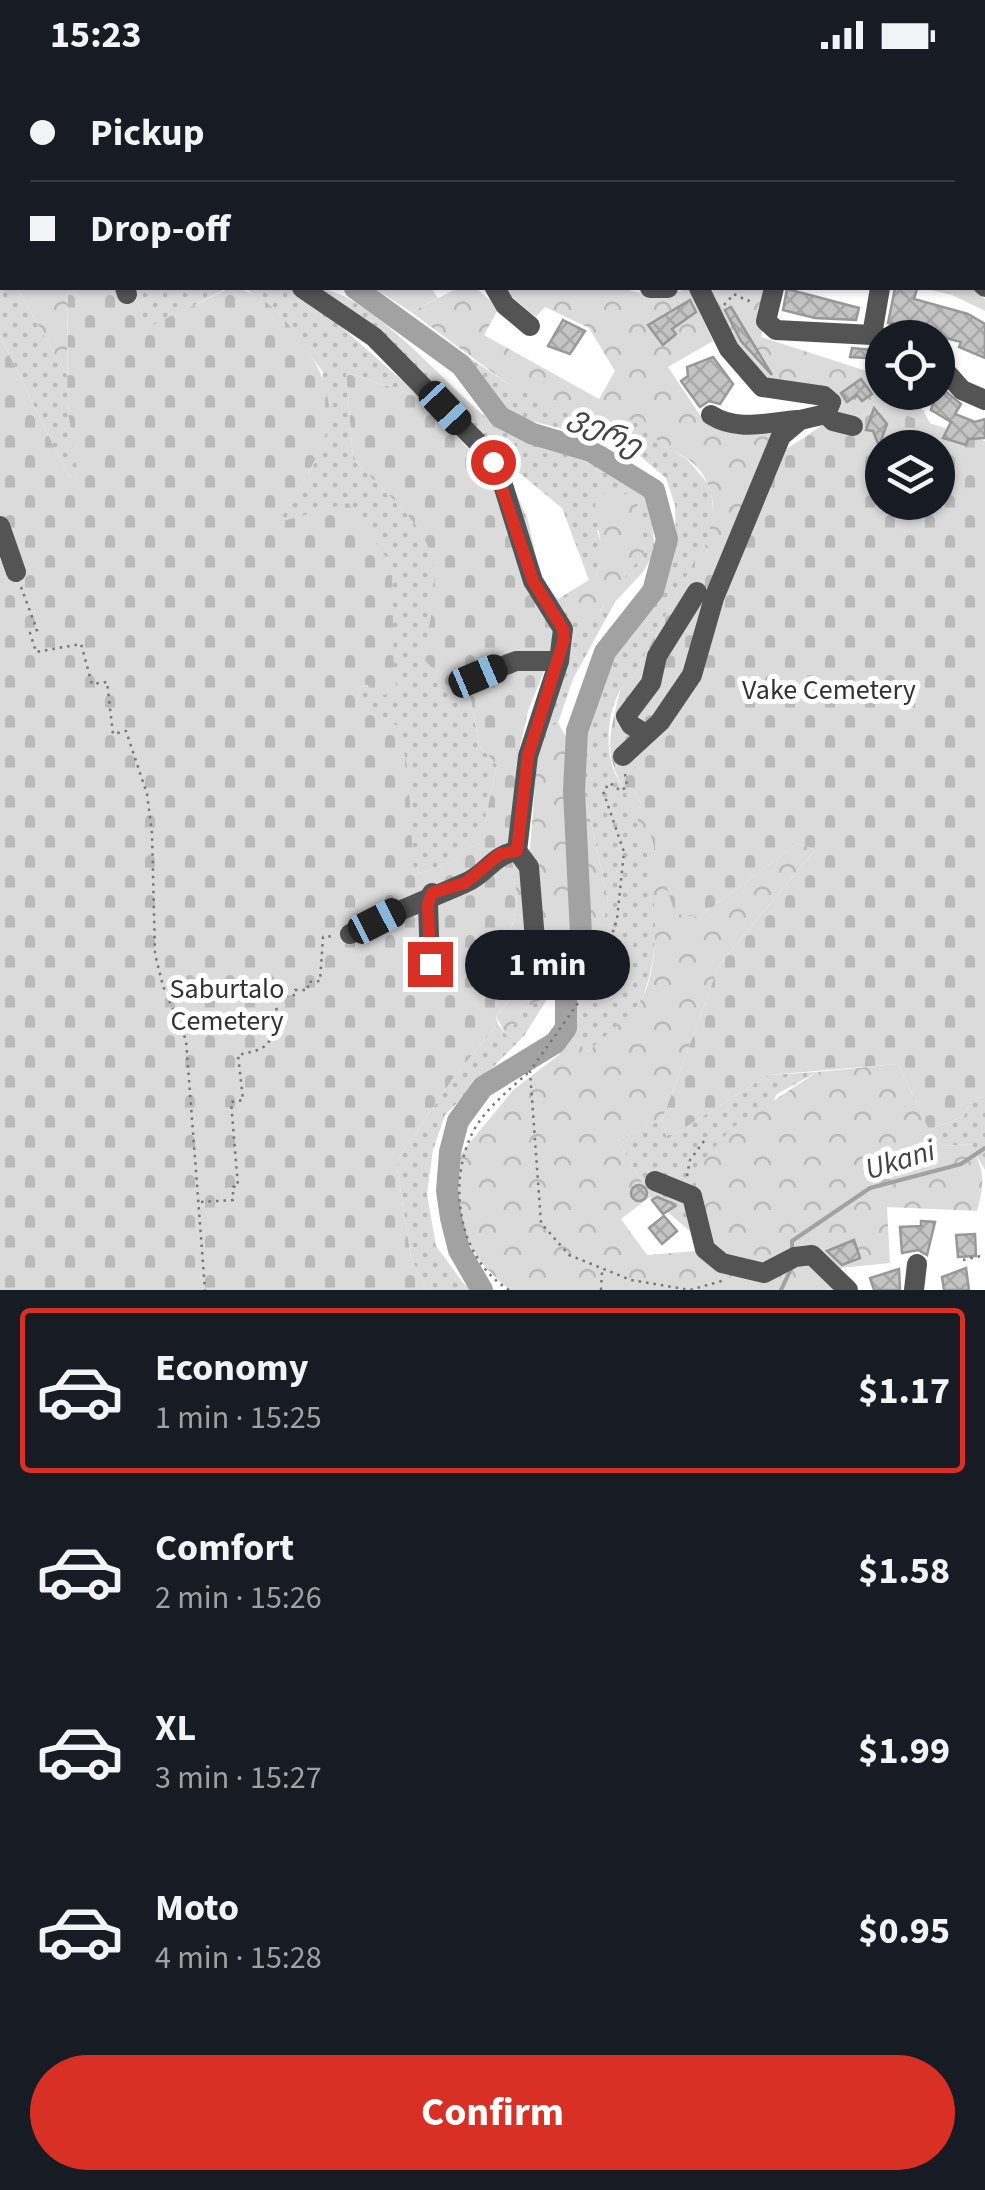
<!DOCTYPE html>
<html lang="en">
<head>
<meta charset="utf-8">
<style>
  :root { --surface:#171b24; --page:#242831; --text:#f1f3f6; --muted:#9ea1a6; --line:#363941; --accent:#d93025 }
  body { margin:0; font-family:"Source Sans 3","Noto Sans Georgian",sans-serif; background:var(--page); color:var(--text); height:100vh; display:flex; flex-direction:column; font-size:38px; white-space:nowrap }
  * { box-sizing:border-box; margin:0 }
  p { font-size:32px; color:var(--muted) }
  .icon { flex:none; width:55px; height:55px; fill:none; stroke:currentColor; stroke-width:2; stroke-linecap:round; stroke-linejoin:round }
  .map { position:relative; height:1220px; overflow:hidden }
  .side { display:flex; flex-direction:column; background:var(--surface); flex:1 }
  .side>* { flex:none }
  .top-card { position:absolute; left:0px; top:0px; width:985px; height:220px; box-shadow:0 2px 8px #0004; display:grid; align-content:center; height:220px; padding:0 30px; background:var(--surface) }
  .controls { position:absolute; left:865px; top:250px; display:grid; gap:20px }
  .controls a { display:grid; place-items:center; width:90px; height:90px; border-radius:50%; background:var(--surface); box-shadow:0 2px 8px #0004; font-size:50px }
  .end { position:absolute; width:45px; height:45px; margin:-22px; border:12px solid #d93025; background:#fff; box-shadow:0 0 0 5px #fff }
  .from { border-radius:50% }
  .bubble { position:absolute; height:70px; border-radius:35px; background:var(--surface); box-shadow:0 2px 8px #0004; font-size:32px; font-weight:700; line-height:70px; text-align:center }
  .car { position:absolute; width:30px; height:60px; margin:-30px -15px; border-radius:12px; box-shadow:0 0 8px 2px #0007; background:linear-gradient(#222 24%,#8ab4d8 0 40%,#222 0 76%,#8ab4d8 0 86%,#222 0) }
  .top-card b { display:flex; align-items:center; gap:35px; height:95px; font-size:38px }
  .top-card b+b { border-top:2px solid var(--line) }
  .top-card i { width:25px; height:25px; background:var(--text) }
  ul { padding:18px 0 0; list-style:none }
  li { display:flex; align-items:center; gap:30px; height:165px; margin:0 20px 15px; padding:0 10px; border:5px solid transparent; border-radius:10px }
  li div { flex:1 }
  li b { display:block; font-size:38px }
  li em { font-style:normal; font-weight:700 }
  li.active { border-color:var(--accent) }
  li>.icon { width:90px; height:90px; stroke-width:1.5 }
  .cta { display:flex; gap:20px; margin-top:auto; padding:20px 30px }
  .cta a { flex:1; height:115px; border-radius:60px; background:var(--accent); color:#fff; font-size:40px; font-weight:700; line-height:115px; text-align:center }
  .status { display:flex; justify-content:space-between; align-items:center; height:70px; padding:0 50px; background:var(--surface); direction:ltr }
  .status svg { height:28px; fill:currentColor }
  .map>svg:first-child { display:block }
  .grass { fill:url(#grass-dots); fill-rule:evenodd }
  .forest { fill:url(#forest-crowns) }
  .cemetery { fill:url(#cemetery-stones); fill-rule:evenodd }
  .garden { fill:#dbdbdb }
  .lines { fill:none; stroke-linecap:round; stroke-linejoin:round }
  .stream { stroke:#a2a2a2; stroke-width:4 }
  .river { stroke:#a2a2a2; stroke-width:22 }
  .building { fill:url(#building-cross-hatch); stroke:#989898; stroke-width:2.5 }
  .path { stroke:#767676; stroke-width:2.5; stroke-dasharray:2.5 5; stroke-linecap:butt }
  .minor { stroke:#545454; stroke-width:20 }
  .route { stroke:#d93025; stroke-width:12 }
  .labels { text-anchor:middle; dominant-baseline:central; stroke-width:10; stroke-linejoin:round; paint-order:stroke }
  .park-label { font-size:28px; fill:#323232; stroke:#fff }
  .water-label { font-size:30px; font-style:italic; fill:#434343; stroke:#fff }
</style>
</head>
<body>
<div class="status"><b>15:23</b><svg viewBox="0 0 49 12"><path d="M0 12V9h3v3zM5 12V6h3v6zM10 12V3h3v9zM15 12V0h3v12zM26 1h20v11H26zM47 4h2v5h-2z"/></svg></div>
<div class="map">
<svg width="985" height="1220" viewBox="0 0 985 1220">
  <defs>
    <pattern id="grass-dots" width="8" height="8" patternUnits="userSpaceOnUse" patternTransform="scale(2.5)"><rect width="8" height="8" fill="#dbdbdb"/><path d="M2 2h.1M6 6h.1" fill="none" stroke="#bababa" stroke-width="1.8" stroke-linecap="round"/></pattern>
    <pattern id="forest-crowns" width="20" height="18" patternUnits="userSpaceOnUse" patternTransform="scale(2.5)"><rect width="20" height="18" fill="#dbdbdb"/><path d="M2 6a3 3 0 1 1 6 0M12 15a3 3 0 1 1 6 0" fill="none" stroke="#bababa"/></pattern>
    <pattern id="cemetery-stones" width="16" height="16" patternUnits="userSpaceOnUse" patternTransform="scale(2.5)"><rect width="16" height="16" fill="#dbdbdb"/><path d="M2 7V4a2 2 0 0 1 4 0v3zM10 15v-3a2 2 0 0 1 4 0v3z" fill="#bababa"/></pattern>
    <pattern id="building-cross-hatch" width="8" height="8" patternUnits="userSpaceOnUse" patternTransform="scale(2.5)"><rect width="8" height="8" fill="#c4c4c4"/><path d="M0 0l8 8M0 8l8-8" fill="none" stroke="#a7a7a7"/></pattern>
  </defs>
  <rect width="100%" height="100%" fill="#fff"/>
  <g class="grass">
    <polygon points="0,185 2,218 17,218 67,305 67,335 79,405 69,407 0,266"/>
    <polygon points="133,218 221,218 222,221 146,259"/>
    <path d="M245,218H288L312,231L422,328L346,302L353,389L424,461L438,506L433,543L470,623L479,675L497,695C480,767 490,782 414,805L410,769L357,630L359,617L394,612L348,434L278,453L315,392L323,302L279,244Z"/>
    <path d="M312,218C370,217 454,328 502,359C525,374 558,375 584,385C608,394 629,409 649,426L655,481L643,502L615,532L573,609L558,653L539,664L570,574L537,511L498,392ZM517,401L562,438L589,510L558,529L540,507L528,450L508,405ZM597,460L646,480L629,496L600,541L572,535L591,517L605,486Z"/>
    <path d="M457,279L508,314L642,348L665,378L686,388L711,417L714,455L633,607C610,621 605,667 611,691C615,711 632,727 638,746C655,800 665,875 642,928C633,947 603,967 588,982L565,961V935L578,925L608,830L585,725L583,668L600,614L625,562L657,526L676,473L675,435L666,408L628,376L532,351L506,339Z"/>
    <polygon points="549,926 524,966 445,1045 433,1080 427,1124 436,1176 464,1214 475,1220 427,1220 411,1188 396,1092 456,1004 498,954 507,966 524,938"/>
    <polygon points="817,1002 777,1024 699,1169 650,1127 618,1070 662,1050 667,1069 768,1005"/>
    <polygon points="985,1027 985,1100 970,1074 943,1076 929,1060 964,1046 972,1028"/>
  </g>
  <g class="forest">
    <polygon points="0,0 12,2 2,2 2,188"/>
    <polygon points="300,0 486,0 490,2 298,2"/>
    <polygon points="17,218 68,218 67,305"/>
    <path d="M458,218H476L499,238L484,265L599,329L615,301L589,258L545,237L536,247L501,218H621L658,228L689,218L713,271L668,297L702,348L788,351L727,493L704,473C719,444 716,410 688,389C682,384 673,383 667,379C657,372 649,358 642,348L594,356L508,314L411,242Z"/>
    <polygon points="702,218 775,218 761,267 882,306 882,322 914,323 931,355 889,340 830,350 835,340 755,306"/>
    <polygon points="922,218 971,218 985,229 985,241 952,225"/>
    <path d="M610,418L636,428L646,480L591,552L584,553L571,535C616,493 599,484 595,431Z"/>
    <polygon points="558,653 584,697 585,725 608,830 595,901 565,935 549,926 524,938 507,967 496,946 512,927 501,907 517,833 512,789 530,779 539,664"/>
    <path d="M633,718L699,847L798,773L815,780L719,895L662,1050L618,1070L650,1127L621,1149L647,1185L696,1181V1098L732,1058L817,1002L898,994L929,1060L943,1076L970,1074C985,1100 985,1112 977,1141L887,1137L890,1193L840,1198L855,1220H510C462,1181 455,1152 454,1092L513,1020L560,984L565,961L588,982C604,966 625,951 639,933C669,891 652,770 628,727Z"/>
  </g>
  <g class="cemetery">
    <path d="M68,218H133L146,258L230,218C252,218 273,236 287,253C357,337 329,369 279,452L348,433L392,496L394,612L402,623L371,626L368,615L359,617L357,630L399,657L408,702L414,805C490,782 480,766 497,695L479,675L470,624L450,618L422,587C451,472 430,468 353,389L346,302L422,328L491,404L554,555L555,574L528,641L517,690L510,769L517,833L501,907L512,927L496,946L498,954L456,1004L396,1092L411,1188L427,1220H0V266L69,407L78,405L67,335Z"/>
    <path d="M889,340L985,371V1027L972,1028L964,1046L929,1060L898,994L768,1005L667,1069L662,1050L719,895L815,780L798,773L699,847L675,844L641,733L633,719L628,727C606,688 607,675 617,633C620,621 621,614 633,607L704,473L734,498L785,380L830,350ZM882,378H938V432H882Z"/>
  </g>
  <polygon class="garden" points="374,218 431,218 438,228 411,242"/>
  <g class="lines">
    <g class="stream">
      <polyline points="792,1179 792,1171 870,1118 961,1094 985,1078"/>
      <polyline points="781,1220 791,1199"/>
    </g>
    <g class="river">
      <polyline points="66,0 68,2"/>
      <polyline points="355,218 461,295 500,347 533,364 591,381 654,420 667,469 653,521 605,582 577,661 574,721 582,885 566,920 566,958 555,973 483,1017 458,1051 450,1082 447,1121 451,1148 459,1180 482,1220"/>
    </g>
  </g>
  <g class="building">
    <polygon points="895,218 917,219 914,229 968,244 985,254 985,288 959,277 961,272 888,253"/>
    <polygon points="787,219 859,238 856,250 815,248 783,240"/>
    <polygon points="690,230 696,242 672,259 676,264 663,275 648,255"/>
    <polygon points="731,237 772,305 741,271 725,240"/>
    <polygon points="563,250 585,261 570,284 548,276"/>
    <polygon points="852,278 882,281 882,289 850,287"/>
    <polygon points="713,287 733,314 720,334 709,331 700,337 681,311 688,306 687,297"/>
    <polygon points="861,309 872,324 862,331 857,325 847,332 841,323"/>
    <polygon points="938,315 961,334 955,344 975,352 985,349 985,368 968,369 966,375 943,368 951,352 931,340 933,333 911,322 938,322"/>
    <polygon points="874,338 887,354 879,376 873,361 866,360"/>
    <circle cx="639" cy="1123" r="8"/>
    <polygon points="657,1127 672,1133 675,1136 663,1144 652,1130"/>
    <polygon points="664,1146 677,1161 662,1174 649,1158"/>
    <polygon points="921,1151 935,1152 927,1185 918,1180 902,1183 900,1157 921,1156"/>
    <polygon points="975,1164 976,1186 958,1187 956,1165"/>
    <polygon points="854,1170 860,1188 842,1195 827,1181"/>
    <polygon points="966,1198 969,1220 944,1220 942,1207"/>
    <polygon points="899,1199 900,1220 874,1220 870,1208"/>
  </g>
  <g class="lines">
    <g class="path">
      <polyline points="619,0 621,2"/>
      <polyline points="786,2 793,0"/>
      <polyline points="724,235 734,224 748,231 753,227"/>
      <polyline points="21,517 37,560 30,563 36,582 81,574 92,614 107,612 113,664 126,661 147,724 152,763 155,884 163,916 186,970 205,1220"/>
      <polyline points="625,704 627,716 621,721 610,713 603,721 624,782 617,849 600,902 530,1001 541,1153 569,1185 631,1210 690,1220 725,1210"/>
      <polyline points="548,876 599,901"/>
      <polyline points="687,1106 690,1090 704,1071"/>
      <path d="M201,1132L233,1130V1117L238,1116L231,1032L243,1030L238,985C256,981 276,978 271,955L277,953L276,927L295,925V920H308V912L320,911L323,867L334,866"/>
      <polyline points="963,1190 985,1185"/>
      <path d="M509,1220C460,1190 447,1118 471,1066C482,1041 509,1020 529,1002"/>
      <polyline points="601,1220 602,1202"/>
    </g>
    <g class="minor">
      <polyline points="535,0 538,2"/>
      <polyline points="656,0 660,2"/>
      <polyline points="224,2 224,0"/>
      <polyline points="982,31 985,29"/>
      <polyline points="982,160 985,177"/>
      <polyline points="982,214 985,217"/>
      <polyline points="125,218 127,224"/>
      <polyline points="302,218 374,267 486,381 503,415 533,511 563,559 559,591 528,686 517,781"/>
      <polyline points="495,218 505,235 530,256"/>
      <polyline points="650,218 668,218"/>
      <polyline points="774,218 766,251 776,260 872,265"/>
      <polyline points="880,218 872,265 882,268"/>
      <polyline points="938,293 962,320 985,330"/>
      <polyline points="826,344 833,351 853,356"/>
      <path d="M711,345C737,362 769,352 798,350"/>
      <polyline points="0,456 16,502"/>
      <polyline points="478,606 516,591 559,591"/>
      <polyline points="646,664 631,655 626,646 651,613 657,586 697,522"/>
      <polyline points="623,686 660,652 692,605 714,528 781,366 800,350 826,344 831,332 824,326 762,317 729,279 699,218"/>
      <path d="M350,864C388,845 426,830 465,813C487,804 492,785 517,781L529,797L535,870"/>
      <polyline points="430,894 428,834 432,823"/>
      <polyline points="655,1111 692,1126 705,1179 722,1193 764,1203 795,1187 812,1185 848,1220"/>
      <polyline points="914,1220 917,1194"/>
    </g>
  </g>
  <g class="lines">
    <polyline class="route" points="430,894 428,834 432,823 465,813 500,784 517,781 528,686 564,569 563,559 533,511 493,392"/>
  </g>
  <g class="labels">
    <g class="park-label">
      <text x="829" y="620">Vake Cemetery</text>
      <text x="227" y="919">Saburtalo<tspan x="227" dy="32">Cemetery</tspan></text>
    </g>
    <g class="water-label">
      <text transform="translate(606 361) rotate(27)">ვერე</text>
      <text transform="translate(900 1090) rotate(-17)">Ukani</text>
    </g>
  </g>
</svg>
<div class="controls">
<a><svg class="icon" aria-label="locate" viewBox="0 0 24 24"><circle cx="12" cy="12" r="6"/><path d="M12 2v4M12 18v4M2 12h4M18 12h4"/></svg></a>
<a><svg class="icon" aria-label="layers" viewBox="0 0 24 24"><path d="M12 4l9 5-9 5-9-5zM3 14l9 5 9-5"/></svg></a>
</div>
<i class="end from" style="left:493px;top:392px"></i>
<i class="end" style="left:430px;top:894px"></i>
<div class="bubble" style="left:465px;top:860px;width:165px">1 min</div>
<i class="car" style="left:445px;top:338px;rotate:137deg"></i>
<i class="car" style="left:478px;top:606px;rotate:67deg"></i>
<i class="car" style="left:377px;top:851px;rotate:63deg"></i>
<div class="top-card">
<b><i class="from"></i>Pickup</b>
<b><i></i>Drop-off</b>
</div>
</div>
<section class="side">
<ul>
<li class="active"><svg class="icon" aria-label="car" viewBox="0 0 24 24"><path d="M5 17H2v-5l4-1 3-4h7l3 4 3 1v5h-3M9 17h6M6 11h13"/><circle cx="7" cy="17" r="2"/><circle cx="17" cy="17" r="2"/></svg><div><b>Economy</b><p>1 min · 15:25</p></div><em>$1.17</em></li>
<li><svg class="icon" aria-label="car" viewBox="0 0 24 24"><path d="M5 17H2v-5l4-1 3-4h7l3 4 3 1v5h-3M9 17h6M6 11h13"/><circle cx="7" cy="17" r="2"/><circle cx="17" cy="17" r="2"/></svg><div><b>Comfort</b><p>2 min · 15:26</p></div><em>$1.58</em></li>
<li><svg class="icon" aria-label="car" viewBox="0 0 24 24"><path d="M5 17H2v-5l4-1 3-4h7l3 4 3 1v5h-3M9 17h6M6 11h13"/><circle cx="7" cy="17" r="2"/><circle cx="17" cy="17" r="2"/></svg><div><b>XL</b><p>3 min · 15:27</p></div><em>$1.99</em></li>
<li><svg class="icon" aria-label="car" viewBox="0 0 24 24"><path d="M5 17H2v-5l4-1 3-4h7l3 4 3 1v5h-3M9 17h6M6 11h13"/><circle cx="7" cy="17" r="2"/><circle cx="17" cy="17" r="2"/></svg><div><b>Moto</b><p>4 min · 15:28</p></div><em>$0.95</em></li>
</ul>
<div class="cta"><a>Confirm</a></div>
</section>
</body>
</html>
